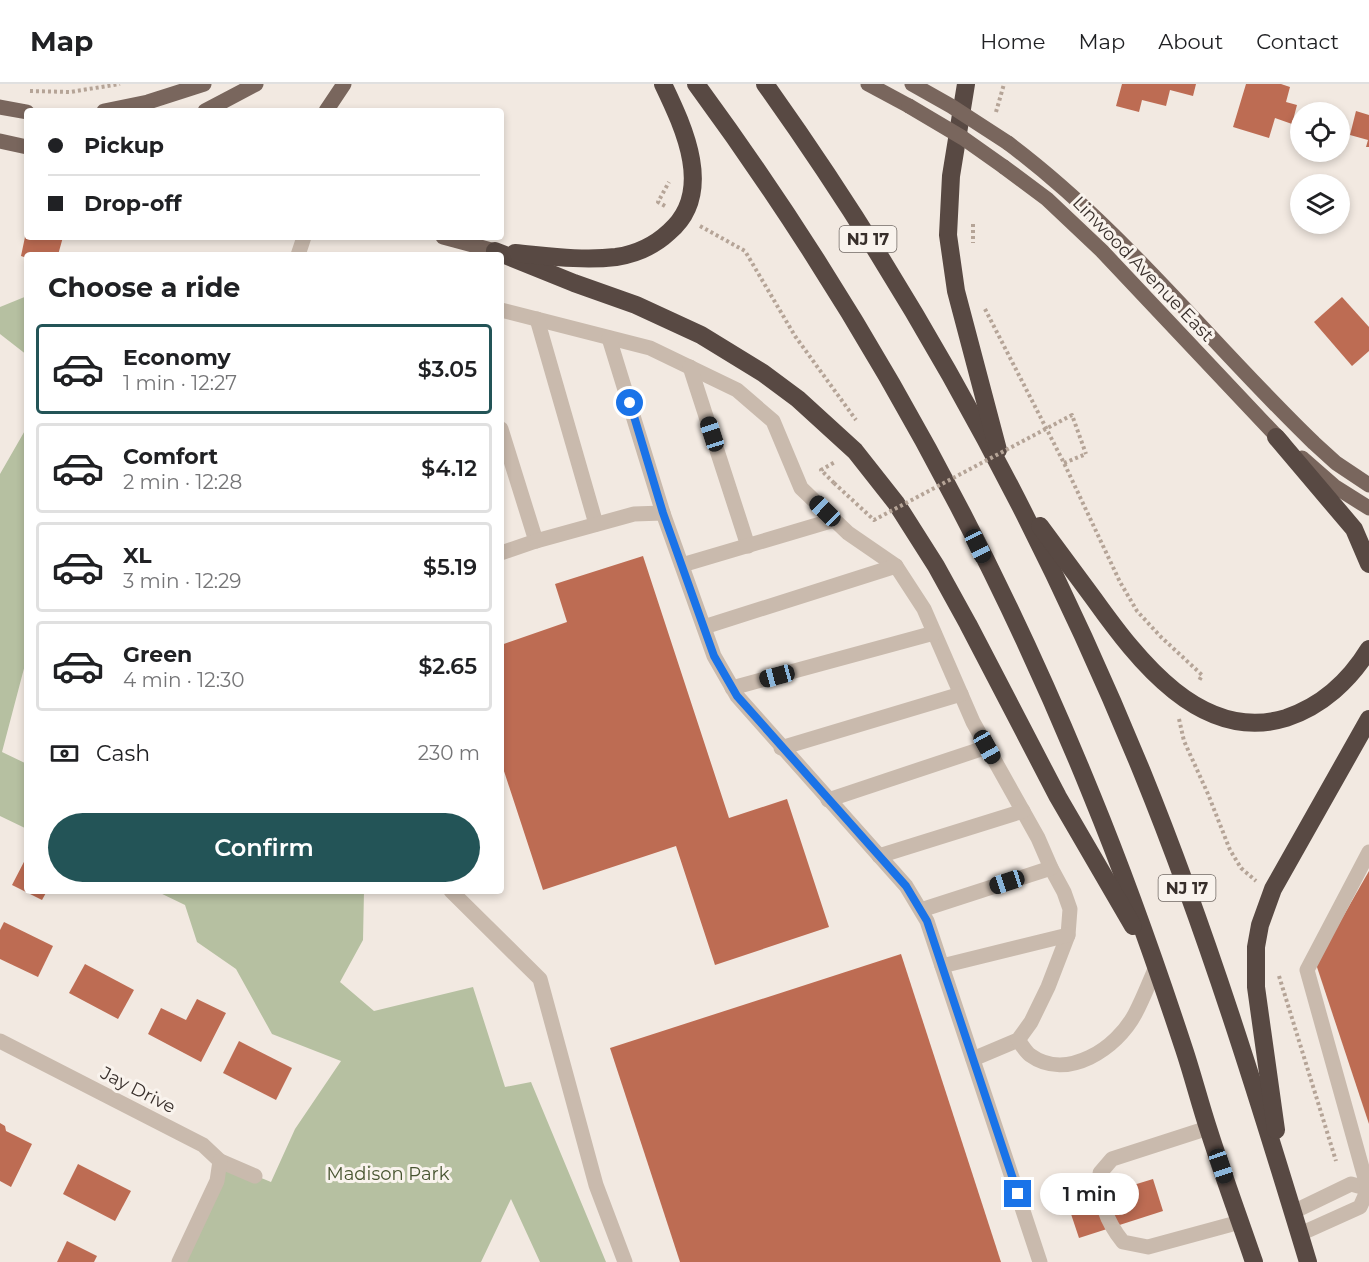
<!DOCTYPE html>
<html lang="en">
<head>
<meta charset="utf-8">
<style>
  :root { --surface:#fff; --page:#f6f6f6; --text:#202124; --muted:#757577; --line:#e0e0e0; --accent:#235457 }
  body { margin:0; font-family:Montserrat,sans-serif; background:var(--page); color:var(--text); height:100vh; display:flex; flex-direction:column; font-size:22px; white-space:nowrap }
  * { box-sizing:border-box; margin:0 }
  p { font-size:20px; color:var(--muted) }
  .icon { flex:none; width:33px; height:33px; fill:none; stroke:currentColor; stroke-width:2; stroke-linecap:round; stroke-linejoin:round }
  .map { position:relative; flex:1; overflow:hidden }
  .side { position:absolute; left:24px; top:168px; width:480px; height:642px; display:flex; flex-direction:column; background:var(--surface); border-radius:6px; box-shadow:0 3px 9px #0003 }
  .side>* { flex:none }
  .guide { position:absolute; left:24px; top:24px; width:480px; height:132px; border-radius:6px; box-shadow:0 3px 9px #0003; display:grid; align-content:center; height:132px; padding:0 24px; background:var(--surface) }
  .buttons { position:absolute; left:1290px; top:18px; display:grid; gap:12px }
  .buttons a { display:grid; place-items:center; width:60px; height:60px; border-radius:50%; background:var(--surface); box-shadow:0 3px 9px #0003; font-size:30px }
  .end { position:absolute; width:27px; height:27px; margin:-14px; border:8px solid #1a73e8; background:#fff; box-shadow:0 0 0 3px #fff }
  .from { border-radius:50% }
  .bubble { position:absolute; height:42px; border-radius:21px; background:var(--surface); box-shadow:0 3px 9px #0003; font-size:20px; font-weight:600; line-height:42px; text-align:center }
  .car { position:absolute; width:18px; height:36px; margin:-18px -9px; border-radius:8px; box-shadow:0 0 4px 2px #0007; background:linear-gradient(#222 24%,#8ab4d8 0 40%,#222 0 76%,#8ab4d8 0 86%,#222 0) }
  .guide b { display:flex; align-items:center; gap:21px; height:57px; font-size:22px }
  .guide b+b { border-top:2px solid var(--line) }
  .guide i { width:15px; height:15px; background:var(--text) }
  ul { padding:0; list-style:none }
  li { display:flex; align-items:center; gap:18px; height:90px; margin:0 12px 9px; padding:0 12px; border:3px solid var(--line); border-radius:6px }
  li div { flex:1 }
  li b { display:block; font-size:22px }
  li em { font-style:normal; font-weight:600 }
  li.selected { border-color:var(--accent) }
  li>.icon { width:54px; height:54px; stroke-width:1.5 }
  h2 { padding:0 24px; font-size:27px; line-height:72px }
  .pay { display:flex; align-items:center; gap:15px; height:66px; padding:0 24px; font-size:22px }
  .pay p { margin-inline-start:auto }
  .primary-button { display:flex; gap:12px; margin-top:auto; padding:12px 24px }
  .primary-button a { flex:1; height:69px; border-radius:36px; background:var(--accent); color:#fff; font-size:24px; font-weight:600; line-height:69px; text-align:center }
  header { display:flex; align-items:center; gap:36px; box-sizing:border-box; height:84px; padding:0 30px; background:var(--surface); border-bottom:2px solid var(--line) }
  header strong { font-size:28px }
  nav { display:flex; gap:33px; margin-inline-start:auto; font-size:21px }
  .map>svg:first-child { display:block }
  .green { fill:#b6c0a1 }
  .building { fill:#bd6c53 }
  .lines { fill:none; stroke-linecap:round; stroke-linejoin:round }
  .path { stroke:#b5a497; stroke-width:4; stroke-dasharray:3 3; stroke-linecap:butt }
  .minor { stroke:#c9baad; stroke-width:15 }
  .major { stroke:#79665d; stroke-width:15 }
  .highway { stroke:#584943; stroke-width:18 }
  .path-bridge { stroke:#b5a497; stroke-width:4; stroke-dasharray:3 3; stroke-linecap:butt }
  .major-bridge { stroke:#79665d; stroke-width:15 }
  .route { stroke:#1a73e8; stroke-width:8 }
  .labels { text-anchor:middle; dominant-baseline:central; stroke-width:6; stroke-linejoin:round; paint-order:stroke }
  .shield { fill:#f9f3ed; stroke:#726a65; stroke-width:1.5 }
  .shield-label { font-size:16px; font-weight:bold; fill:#382f2b }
  .street-label { font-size:18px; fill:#382f2b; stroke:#f9f3ed }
  .park-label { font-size:18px; fill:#485531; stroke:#f9f3ed }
</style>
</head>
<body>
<header>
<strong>Map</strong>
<nav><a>Home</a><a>Map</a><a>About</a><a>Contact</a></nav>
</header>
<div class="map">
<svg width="1369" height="1178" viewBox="0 0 1369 1178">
  <rect width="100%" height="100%" fill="#f2e9e1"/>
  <g class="green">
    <polygon points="27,212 27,271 0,250 0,223"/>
    <polygon points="27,343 27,573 2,668 27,680 27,745 0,732 0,390"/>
    <polygon points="156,807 364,807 363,856 340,898 374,927 473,903 505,1003 531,998 606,1178 540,1178 511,1115 481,1178 179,1178 220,1077 271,1098 295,1045 341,977 272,950 236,885 197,858 185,821"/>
  </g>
  <g class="building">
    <polygon points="1122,0 1196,0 1193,12 1170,6 1166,22 1142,16 1139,28 1116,22"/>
    <polygon points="1246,0 1281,0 1290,3 1286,18 1297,21 1292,40 1275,34 1269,54 1233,43"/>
    <polygon points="1356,27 1369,31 1369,63 1366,63 1368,56 1350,51"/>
    <polygon points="25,153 63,153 58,171 27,171 27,174 21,172"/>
    <polygon points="1342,213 1369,243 1369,267 1352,282 1314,238"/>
    <polygon points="643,472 729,734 787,715 829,843 715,881 676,762 543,806 501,678 501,561 567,538 555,500"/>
    <polygon points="27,772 27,807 47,807 42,816 12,801"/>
    <polygon points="1369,787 1369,1040 1316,880"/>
    <polygon points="4,838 53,862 38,893 0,875 0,846"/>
    <polygon points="901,870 1001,1178 680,1178 610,964"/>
    <polygon points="85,880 134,906 118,935 69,909"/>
    <polygon points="197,915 226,929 201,978 148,950 161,924 186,936"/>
    <polygon points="239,957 292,984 276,1016 223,989"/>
    <polygon points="0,1039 5,1042 6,1047 32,1060 11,1103 0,1097"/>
    <polygon points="78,1080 131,1107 115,1137 63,1110"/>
    <polygon points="1153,1095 1163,1127 1079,1154 1068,1121"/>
    <polygon points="67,1157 97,1172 94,1178 57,1178"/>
  </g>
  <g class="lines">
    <g class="path">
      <polyline points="30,7 70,8 120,0"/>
      <polyline points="996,28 1004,0"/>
      <polyline points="665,122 658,118 669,98"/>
      <polyline points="973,140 973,159"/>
      <polyline points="700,142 745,167 795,252 856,336"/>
      <polyline points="985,225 1064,379 1120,498 1137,527 1160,552 1202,591 1199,597"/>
      <polyline points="1064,379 1086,370"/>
      <polyline points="834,399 821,386 835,378"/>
      <polyline points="1179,635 1184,657 1208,710 1230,766 1241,784 1256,797"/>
      <polyline points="1279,892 1336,1077"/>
    </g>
    <g class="minor">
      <polyline points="298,171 304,153"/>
      <polyline points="501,226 650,264 737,306 773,337 801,404 848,449 896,482 924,525 973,638 1038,754 1051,784 1064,808 1070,825 1068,851 1048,903 1031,938 1018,956 973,975"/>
      <polyline points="537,235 596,440"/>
      <polyline points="609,254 663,429"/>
      <polyline points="690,283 748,462"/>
      <polyline points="501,345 536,457"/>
      <polyline points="501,469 536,457 634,430 663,429 714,572 737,612 906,802 927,837 1040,1178"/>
      <polyline points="682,481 834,436"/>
      <polyline points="704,543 896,482"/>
      <polyline points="732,604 934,549"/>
      <polyline points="781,664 961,610"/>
      <polyline points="828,716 987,663"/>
      <polyline points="879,772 1023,727"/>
      <polyline points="451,807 540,895 596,1101 625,1178"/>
      <polyline points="921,826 1051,784"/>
      <polyline points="942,882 1068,851"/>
      <path d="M1018,956C1022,961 1025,967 1030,971C1067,998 1117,964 1135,930C1143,915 1149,899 1156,883"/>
      <polyline points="0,957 203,1061 220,1077 255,1092"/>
      <path d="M1208,1044L1112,1075L1100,1089C1100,1117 1105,1136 1123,1158L1148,1163L1240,1138"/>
      <polyline points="1293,1128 1351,1100 1369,1105"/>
      <polyline points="1300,1150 1360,1123 1368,1105 1307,886 1369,768"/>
      <polyline points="179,1178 217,1097 220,1077"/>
    </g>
    <g class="major">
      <polyline points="868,0 909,22"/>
      <polyline points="0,23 27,28"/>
      <polyline points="104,27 148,18 204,0"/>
      <polyline points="205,27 256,0"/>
      <polyline points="326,27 344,0"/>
      <polyline points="0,57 27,63"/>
      <path d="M1008,59C1124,146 1211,260 1314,359L1336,379L1369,401"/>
      <polyline points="1004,83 1047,115 1102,167 1283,359"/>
      <polyline points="443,153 495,167"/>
      <polyline points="1302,374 1334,402 1369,424"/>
    </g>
    <g class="highway">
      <path d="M696,0C857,219 990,460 1092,712C1126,795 1156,880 1184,965C1193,992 1200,1020 1209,1047C1223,1091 1239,1134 1254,1178"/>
      <path d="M765,0C917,213 1043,446 1142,688C1207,848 1258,1013 1308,1178"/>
      <polyline points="966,0 951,92 948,151 956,207 998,366"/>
      <polyline points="495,167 574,199 636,221 701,251 763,289 798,315 855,367 896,419 936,482 968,540 1058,713 1133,842"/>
      <path d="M515,169C548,172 582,177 616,173C636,170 654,162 669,148C715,109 684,44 663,0"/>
      <polyline points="1276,353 1354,445 1369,480"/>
      <path d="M1040,442C1058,466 1076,491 1094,515C1137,575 1201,660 1286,634C1322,622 1350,596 1369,565"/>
      <polyline points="1276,1046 1256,903 1256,863 1260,841 1273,805 1369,635"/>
    </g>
    <polyline class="path-bridge" points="834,399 874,436 1072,331 1086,370"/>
    <g class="major-bridge">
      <polyline points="912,0 951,22 1008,59"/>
      <polyline points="909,22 963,54 1004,83"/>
    </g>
  </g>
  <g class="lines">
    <polyline class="route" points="630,319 663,429 714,572 737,612 906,802 927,837 1018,1110"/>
  </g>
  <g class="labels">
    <g class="shield">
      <rect x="839.5" y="142" width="57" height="26" rx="4.5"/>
      <rect x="1158.5" y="791" width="57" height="26" rx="4.5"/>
    </g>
    <g class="shield-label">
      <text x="868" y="155">NJ 17</text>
      <text x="1187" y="804">NJ 17</text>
    </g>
    <g class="street-label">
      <text transform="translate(1143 185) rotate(46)">Linwood Avenue East</text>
      <text transform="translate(138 1006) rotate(27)">Jay Drive</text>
    </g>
    <g class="park-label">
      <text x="388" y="1090">Madison Park</text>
    </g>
  </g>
</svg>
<div class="buttons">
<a><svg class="icon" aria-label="locate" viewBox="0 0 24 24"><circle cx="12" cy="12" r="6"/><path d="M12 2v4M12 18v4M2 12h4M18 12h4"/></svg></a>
<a><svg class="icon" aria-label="layers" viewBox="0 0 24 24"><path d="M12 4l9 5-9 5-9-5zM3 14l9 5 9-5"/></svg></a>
</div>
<i class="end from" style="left:630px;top:319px"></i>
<i class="end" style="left:1018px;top:1110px"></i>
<div class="bubble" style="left:1040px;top:1089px;width:99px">1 min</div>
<i class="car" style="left:712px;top:350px;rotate:342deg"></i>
<i class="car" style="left:825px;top:427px;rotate:314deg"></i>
<i class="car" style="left:978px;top:462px;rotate:154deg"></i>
<i class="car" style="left:777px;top:592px;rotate:255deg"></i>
<i class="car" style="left:987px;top:663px;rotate:151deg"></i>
<i class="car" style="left:1007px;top:798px;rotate:252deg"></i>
<i class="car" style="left:1221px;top:1082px;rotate:161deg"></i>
<div class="guide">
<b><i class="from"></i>Pickup</b>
<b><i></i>Drop-off</b>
</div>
<section class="side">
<h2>Choose a ride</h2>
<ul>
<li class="selected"><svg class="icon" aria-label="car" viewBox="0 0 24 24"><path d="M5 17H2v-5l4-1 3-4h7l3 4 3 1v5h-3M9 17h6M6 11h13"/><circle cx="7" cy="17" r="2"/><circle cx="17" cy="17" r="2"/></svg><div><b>Economy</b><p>1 min · 12:27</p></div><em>$3.05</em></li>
<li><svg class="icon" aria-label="car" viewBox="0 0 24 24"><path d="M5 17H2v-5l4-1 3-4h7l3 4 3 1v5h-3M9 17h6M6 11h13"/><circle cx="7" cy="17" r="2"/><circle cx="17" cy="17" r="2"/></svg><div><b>Comfort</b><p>2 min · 12:28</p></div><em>$4.12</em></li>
<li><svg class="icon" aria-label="car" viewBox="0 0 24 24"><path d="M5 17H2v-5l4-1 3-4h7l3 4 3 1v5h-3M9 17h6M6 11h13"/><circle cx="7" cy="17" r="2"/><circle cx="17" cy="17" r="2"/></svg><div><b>XL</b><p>3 min · 12:29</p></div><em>$5.19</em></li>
<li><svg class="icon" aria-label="car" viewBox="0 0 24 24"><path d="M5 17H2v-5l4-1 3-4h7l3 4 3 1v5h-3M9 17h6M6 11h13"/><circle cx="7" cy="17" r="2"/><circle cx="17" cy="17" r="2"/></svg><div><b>Green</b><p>4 min · 12:30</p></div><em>$2.65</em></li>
</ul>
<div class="pay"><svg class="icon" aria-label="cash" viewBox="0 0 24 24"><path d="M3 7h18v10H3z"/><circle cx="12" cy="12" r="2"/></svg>Cash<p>230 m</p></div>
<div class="primary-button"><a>Confirm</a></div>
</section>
</div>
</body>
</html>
